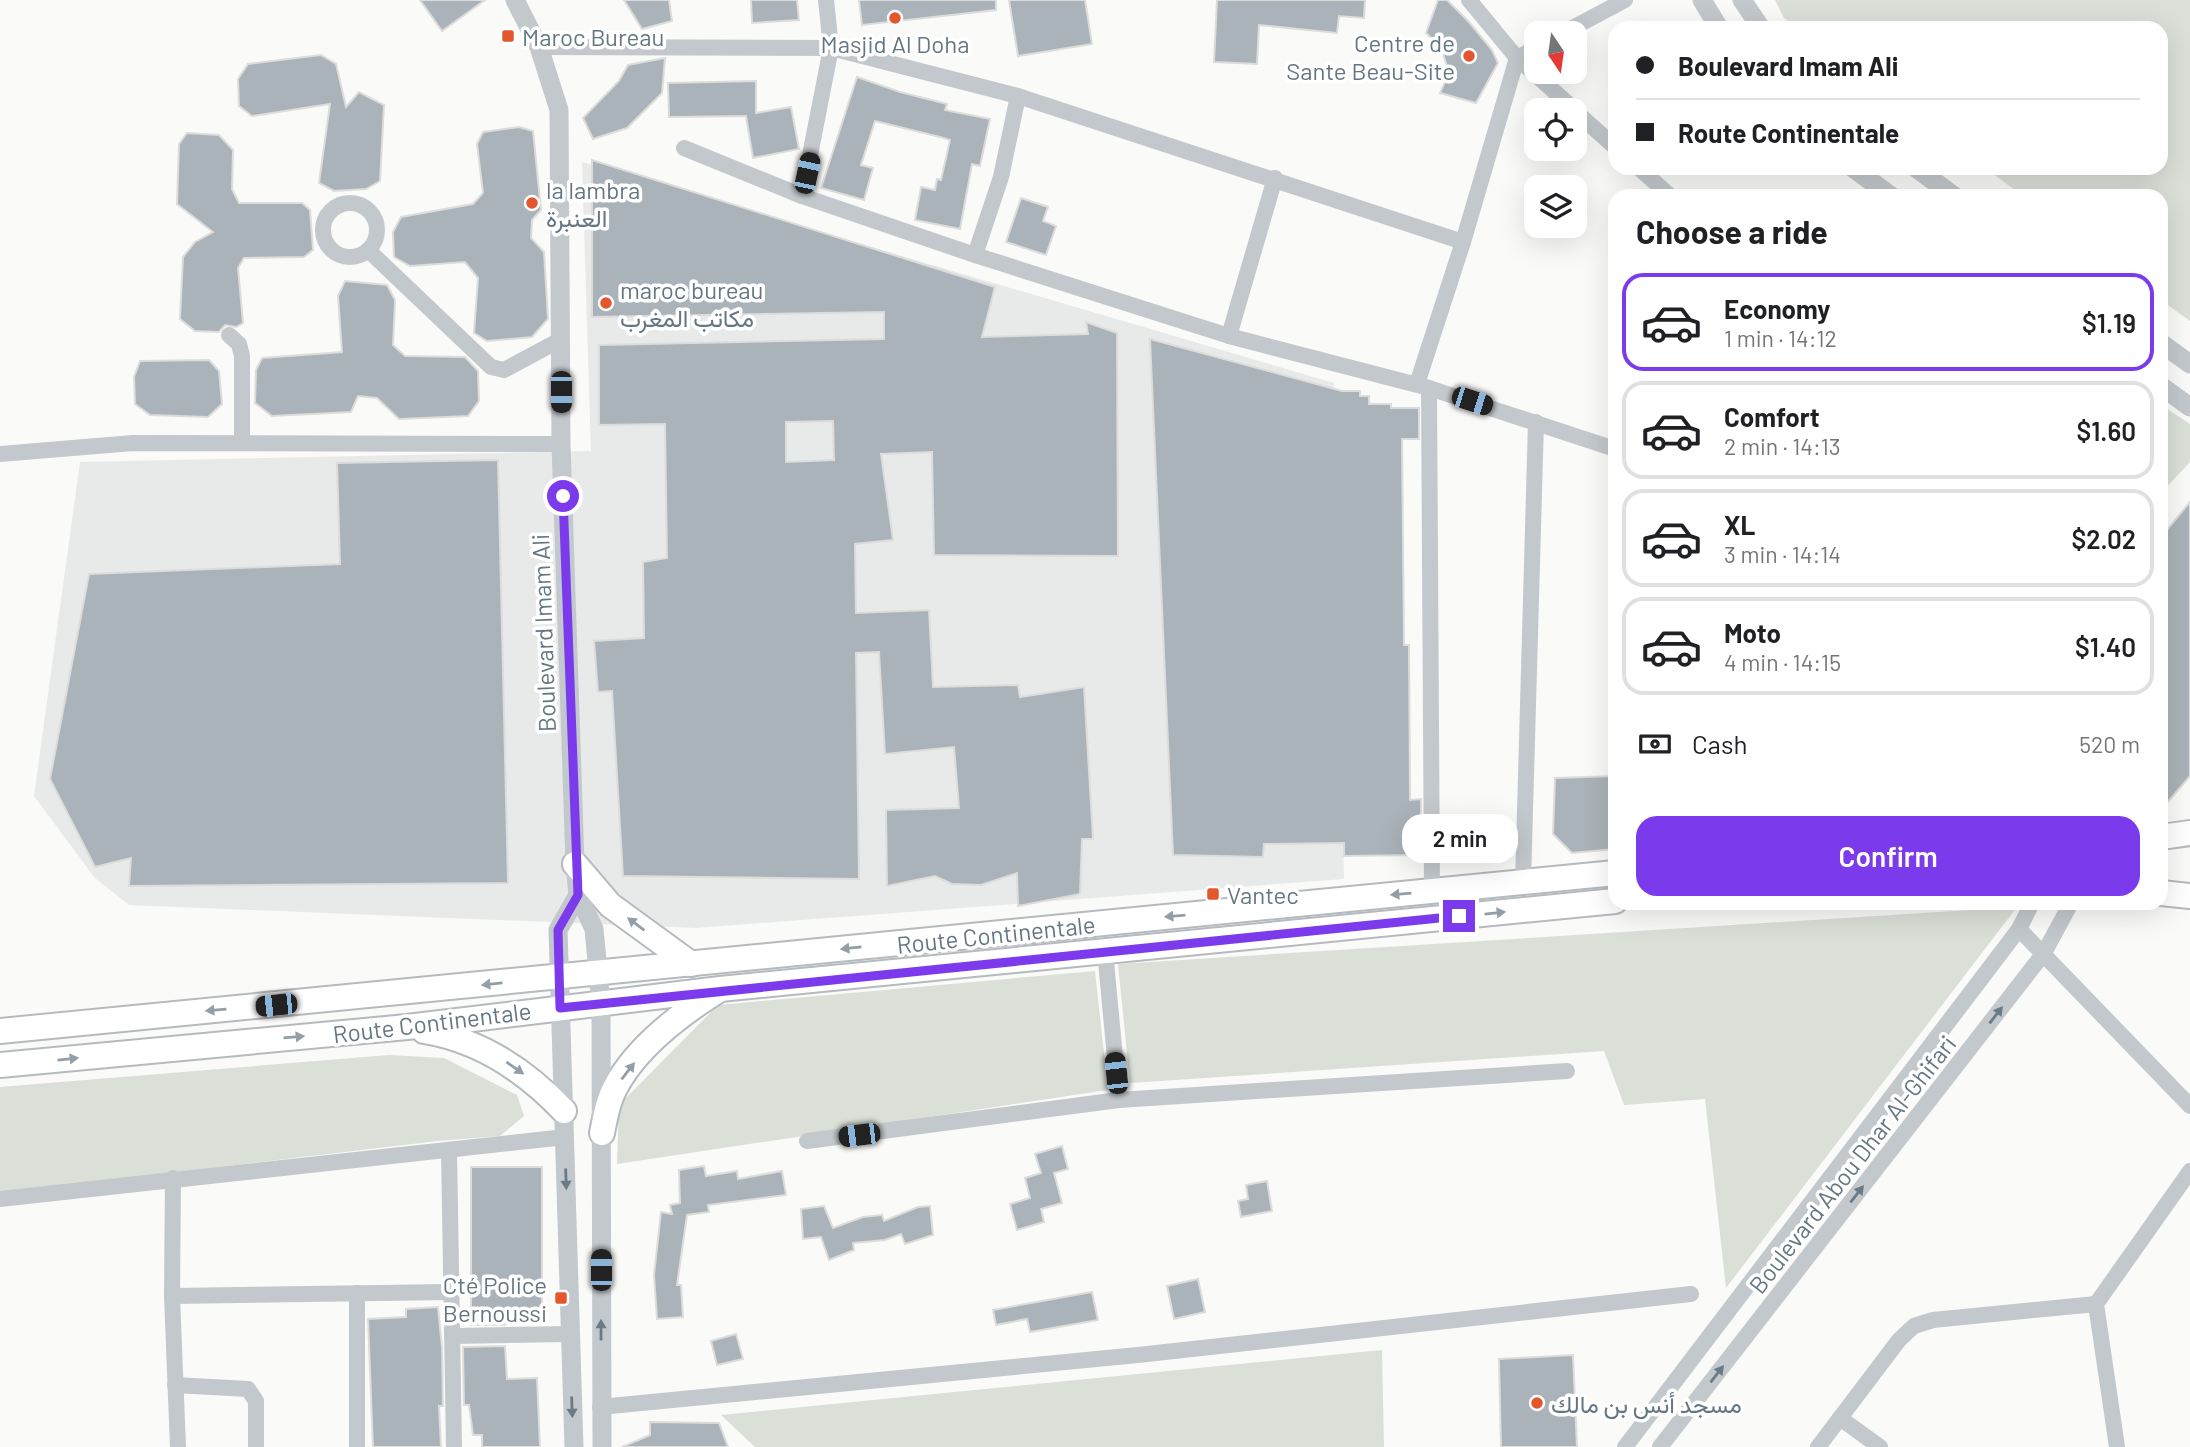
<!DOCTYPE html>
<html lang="en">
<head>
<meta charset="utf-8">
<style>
  :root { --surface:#fff; --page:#f6f6f6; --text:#202124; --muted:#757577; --line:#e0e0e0; --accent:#7c3aed }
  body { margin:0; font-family:Barlow,Vazirmatn,sans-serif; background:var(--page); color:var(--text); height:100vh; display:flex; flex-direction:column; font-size:26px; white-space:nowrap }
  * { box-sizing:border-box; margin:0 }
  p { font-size:23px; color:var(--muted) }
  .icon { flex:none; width:38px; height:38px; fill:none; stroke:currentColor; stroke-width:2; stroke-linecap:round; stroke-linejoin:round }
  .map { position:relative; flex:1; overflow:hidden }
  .sheet { position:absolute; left:1608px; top:189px; width:560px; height:721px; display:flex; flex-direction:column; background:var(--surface); border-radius:21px; box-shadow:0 7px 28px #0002 }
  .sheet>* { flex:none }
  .top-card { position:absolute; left:1608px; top:21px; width:560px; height:154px; border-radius:21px; box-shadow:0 7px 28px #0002; display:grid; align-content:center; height:154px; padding:0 28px; background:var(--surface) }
  .needle { width:46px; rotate:167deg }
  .fabs { position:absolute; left:1524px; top:21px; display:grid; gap:14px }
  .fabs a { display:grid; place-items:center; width:63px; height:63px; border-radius:14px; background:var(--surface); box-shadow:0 7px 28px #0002; font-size:35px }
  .end { position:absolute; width:32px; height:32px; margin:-16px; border:9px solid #7c3aed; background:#fff; box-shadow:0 0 0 4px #fff }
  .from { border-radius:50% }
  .bubble { position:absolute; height:49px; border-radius:21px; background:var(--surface); box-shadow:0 7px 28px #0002; font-size:23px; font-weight:600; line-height:49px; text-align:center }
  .car { position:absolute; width:21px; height:42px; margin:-21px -10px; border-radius:9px; box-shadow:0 0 5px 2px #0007; background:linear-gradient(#222 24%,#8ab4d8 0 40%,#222 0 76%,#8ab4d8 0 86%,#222 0) }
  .top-card b { display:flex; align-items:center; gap:24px; height:66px; font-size:26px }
  .top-card b+b { border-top:2px solid var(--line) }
  .top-card i { width:18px; height:18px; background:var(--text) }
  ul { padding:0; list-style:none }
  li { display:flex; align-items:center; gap:21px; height:98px; margin:0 14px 10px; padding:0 14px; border:4px solid var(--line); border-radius:21px }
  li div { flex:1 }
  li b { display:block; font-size:26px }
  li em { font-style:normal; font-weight:600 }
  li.on { border-color:var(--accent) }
  li>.icon { width:63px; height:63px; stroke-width:1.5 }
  h2 { padding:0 28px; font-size:32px; line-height:84px }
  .pay { display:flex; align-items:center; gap:18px; height:77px; padding:0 28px; font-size:26px }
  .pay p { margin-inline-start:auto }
  .action { display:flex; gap:14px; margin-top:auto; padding:14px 28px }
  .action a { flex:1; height:80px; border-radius:21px; background:var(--accent); color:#fff; font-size:28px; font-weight:600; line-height:80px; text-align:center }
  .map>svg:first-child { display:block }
  .built { fill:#e8e9e9 }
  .green { fill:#dadfd7 }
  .building { fill:#aab3b9; stroke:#dcdcda; stroke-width:2; fill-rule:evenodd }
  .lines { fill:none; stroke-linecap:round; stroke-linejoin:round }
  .primary-casing { stroke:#b5babe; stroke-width:28 }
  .minor { stroke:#c3c8cc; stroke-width:16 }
  .tertiary { stroke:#c3c8cc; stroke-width:19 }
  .primary { stroke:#fff; stroke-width:24 }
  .oneway { fill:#939fa8 }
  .oneway2 { fill:#6a7a87 }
  .route { stroke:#7c3aed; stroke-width:9 }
  .poi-dot { fill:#e4572e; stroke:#fff; stroke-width:2.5 }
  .labels { text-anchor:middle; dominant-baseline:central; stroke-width:7; stroke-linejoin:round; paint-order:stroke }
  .poi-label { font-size:24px; fill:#657683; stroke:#fff; text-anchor:start }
  .street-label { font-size:24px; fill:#657683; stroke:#fff }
</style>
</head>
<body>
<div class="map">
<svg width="2190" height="1447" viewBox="0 0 2190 1447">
  <rect width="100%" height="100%" fill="#fafaf8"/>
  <polygon class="built" points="582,162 1334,383 1344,879 696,928 129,905 95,878 34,796 80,462 591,451"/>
  <g class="green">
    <polygon points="1775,0 2190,0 2190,321 2161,300 2161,196 2023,196 1985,168 2161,168 2161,28 1798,28 1784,18"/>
    <polygon points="2161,405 2190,424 2190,462 2161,493"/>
    <polygon points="2017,907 1726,1288 1705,1099 1624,1105 1604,1051 1130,1083 1118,964"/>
    <polygon points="1095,971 1108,1090 617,1164 619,1105 718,1005"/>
    <polygon points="389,1055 444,1058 517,1095 524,1116 500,1136 438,1141 0,1193 0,1087"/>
    <polygon points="1382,1350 1384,1447 755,1447 721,1415"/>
  </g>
  <g class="building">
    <polygon points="420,0 485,0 442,31"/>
    <polygon points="624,0 669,0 672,21 642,29"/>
    <polygon points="751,0 797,0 799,20 752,23"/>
    <polygon points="859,0 996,0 996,10 862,25"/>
    <polygon points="1009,0 1085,0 1092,44 1018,56"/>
    <polygon points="1217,0 1365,0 1364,18 1339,16 1337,33 1259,25 1257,64 1214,62"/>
    <polygon points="1438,0 1447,0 1469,22 1492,50 1498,63 1476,103 1440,93 1449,73 1441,47 1426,33"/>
    <polygon points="321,55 336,64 346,107 359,92 384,105 380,181 366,189 334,191 319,183 330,104 252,116 239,106 238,79 248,64"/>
    <polygon points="665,58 662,93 627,128 593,139 583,118 619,81 628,65"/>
    <polygon points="857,77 900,92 947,104 945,110 990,119 980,166 972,164 960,229 915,220 921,187 935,190 937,179 941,180 950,140 940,137 875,121 861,165 873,168 864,200 821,188"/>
    <polygon points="756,81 756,113 791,107 799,149 753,158 746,116 669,117 668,83"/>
    <polygon points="519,127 533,131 541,210 532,220 531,238 544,252 548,319 532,337 487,341 474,333 478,278 465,262 410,266 394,257 393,232 401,217 473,204 483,193 477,144 483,132"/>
    <polygon points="187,133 219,135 233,150 232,189 239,203 302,203 310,210 313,250 304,257 244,258 238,268 243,323 236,327 225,325 219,332 195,331 180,319 183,257 195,242 213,232 177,204 179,144"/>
    <path d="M592,160L995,287L982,337L1088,334L1086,322L1117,333L1118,556L934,555L932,452L881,454L893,540L855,544L856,613L929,610L933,687L1018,685L1020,697L1084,687L1093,839H1082L1080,894L1018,906L1017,873L981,885L952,884L935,876L887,886L886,810L959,808L954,747L885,754L879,652L856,653L859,879L623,876L612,691L598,692L594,641L644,638L643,562L667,558L665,424L599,425V345L884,339V312L592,317ZM833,421L834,460L786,462V422Z"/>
    <polygon points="1021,198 1048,207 1043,221 1056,226 1046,255 1006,242"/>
    <polygon points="345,281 387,285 395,300 393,345 405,356 465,357 478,371 479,401 468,416 399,419 377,398 358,396 351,412 272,416 255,403 256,370 262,358 342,352 338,296"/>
    <polygon points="1150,339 1342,391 1360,391 1360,396 1369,396 1369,404 1391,404 1391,408 1419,408 1419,439 1402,439 1404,645 1409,645 1410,800 1421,799 1421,855 1344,856 1344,843 1264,844 1263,857 1173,855"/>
    <polygon points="209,360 219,371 222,404 208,417 150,415 135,404 134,377 140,361"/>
    <polygon points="498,460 508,883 129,886 131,858 95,867 50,779 89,574 340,564 337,463"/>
    <polygon points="2190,502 2190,776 2161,810 2161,537"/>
    <polygon points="1615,776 1615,849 1572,853 1553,834 1555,778"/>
    <polygon points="1062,1146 1068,1169 1054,1173 1062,1203 1041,1209 1044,1222 1017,1230 1010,1204 1030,1198 1025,1178 1041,1173 1035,1154"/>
    <polygon points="704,1166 706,1176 737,1171 738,1179 782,1171 786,1195 708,1205 709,1212 687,1215 677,1285 681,1285 683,1317 657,1319 654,1275 661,1212 672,1214 670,1205 680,1203 679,1170"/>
    <polygon points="471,1167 542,1167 542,1320 504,1320 505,1325 471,1325"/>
    <polygon points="1267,1181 1272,1211 1241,1217 1238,1201 1248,1199 1246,1185"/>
    <polygon points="824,1206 833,1228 863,1217 882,1215 884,1221 918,1207 930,1206 933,1235 905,1244 901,1234 885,1240 853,1243 854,1250 829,1260 821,1237 803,1239 801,1209"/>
    <polygon points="1198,1279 1205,1312 1174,1319 1167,1286"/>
    <polygon points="1092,1292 1098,1320 1030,1332 1027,1319 996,1325 993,1310"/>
    <polygon points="438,1307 442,1348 443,1406 439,1406 441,1447 373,1447 368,1319 406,1317 406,1309"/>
    <polygon points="736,1334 743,1359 717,1365 711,1341"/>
    <polygon points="505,1346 507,1379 537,1378 540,1447 482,1447 482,1435 473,1435 469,1405 464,1405 463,1347"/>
    <polygon points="1573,1355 1577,1447 1501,1447 1499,1359"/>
    <polygon points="650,1422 719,1423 728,1447 622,1447 650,1435"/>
  </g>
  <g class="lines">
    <g class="primary-casing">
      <g id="primary">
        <polyline points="2161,837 2190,833"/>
        <polyline points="575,864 610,905 691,964"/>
        <polyline points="2161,893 2190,896"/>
        <polyline points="0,1031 1615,873"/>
        <path d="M424,1031C480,1040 526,1071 564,1111"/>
        <polyline points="0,1065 407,1027 720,989 1615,901"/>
        <path d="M602,1133C605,1119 607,1103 614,1090C634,1049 679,1015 717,991"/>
      </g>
    </g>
    <g class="minor">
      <polyline points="1469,0 1517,58 1575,110"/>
      <polyline points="1563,33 1625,0"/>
      <polyline points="539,47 831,48 1018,96 1463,242"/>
      <polyline points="1575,111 1615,147"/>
      <polyline points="684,148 802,196 975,255 1229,336 1429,388 1615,449"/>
      <polyline points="1639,168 1670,196"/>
      <polyline points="802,196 831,48 826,0"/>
      <circle cx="350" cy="230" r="27"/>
      <polyline points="368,250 491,367 504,370 560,340"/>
      <polyline points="975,255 1001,177 1018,96"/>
      <polyline points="229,335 239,344 242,356 242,443"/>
      <polyline points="1229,336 1275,178"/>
      <polyline points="1417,384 1463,242 1517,58 1536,48"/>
      <polyline points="1429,388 1432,891"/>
      <polyline points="0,454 133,443 561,444"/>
      <polyline points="1523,882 1536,422"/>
      <polyline points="2019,929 2190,1106"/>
      <polyline points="1105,951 1119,1100"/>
      <polyline points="807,1141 1119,1100 1567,1071"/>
      <polyline points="449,1150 454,1447"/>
      <polyline points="173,1178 172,1296 178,1447"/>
      <polyline points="0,1199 565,1137"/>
      <polyline points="357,1293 357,1447"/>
      <polyline points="172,1296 450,1292"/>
      <polyline points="452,1336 570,1334"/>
      <polyline points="175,1385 248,1389 256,1401 256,1447"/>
      <polyline points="600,1407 1138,1355 1691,1294"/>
      <polyline points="1840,1418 1880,1447"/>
      <polyline points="1625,1447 2019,929 2032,903"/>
      <polyline points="1660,1447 2044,953 2071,903"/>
      <polyline points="1818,1447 1899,1340 1914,1326 1933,1320 2096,1304"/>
      <polyline points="2117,1447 2096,1304 2190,1171"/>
    </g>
    <g class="tertiary">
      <polyline points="515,0 539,47 559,110 561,444 575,864 578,895 594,929 601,1003 602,1447"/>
      <polyline points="1702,0 1719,28"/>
      <polyline points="1742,0 1761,28"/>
      <polyline points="1853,168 1891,196"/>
      <polyline points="1916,168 1954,196"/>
      <polyline points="2161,343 2190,364"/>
      <polyline points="2161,386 2190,407"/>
      <polyline points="574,1447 558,930 578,895"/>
    </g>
    <use href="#primary" class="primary"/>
  </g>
  <defs><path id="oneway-solid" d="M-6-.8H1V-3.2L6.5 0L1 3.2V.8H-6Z" transform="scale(1.75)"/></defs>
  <g class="oneway">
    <use href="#oneway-solid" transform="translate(1401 894) rotate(175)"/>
    <use href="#oneway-solid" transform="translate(1495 913) rotate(-6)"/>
    <use href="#oneway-solid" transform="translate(1175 916) rotate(175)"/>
    <use href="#oneway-solid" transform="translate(636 924) rotate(-143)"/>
    <use href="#oneway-solid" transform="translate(851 948) rotate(174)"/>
    <use href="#oneway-solid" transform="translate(492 984) rotate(174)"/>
    <use href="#oneway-solid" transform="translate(216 1010) rotate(175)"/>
    <use href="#oneway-solid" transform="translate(294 1037) rotate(-5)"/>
    <use href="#oneway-solid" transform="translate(68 1059) rotate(-6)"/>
    <use href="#oneway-solid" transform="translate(515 1068) rotate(35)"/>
    <use href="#oneway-solid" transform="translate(628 1071) rotate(-52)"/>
  </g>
  <g class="oneway2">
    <use href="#oneway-solid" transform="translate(1996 1015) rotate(-52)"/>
    <use href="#oneway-solid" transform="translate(566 1179) rotate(88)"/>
    <use href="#oneway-solid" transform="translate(1857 1194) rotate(-52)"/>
    <use href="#oneway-solid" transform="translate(601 1330) rotate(-90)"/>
    <use href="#oneway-solid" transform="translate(1717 1374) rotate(-52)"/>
    <use href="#oneway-solid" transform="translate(572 1407) rotate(88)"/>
  </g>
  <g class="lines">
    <polyline class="route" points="563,496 578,895 558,930 560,1008 1459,916"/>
  </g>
  <g class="poi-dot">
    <circle cx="895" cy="18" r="7"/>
    <rect x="501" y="29" width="14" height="14" rx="3.5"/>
    <circle cx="1469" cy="56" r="7"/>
    <circle cx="532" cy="203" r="7"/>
    <circle cx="606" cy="303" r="7"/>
    <rect x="1206" y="887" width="14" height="14" rx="3.5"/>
    <rect x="554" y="1291" width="14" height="14" rx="3.5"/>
    <circle cx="1537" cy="1403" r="7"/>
  </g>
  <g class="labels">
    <g class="poi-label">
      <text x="522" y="36">Maroc Bureau</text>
      <text x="1455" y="42" text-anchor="end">Centre de<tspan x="1455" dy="28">Sante Beau-Site</tspan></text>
      <text x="895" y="43" text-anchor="middle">Masjid Al Doha</text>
      <text x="546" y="189">la lambra<tspan x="546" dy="28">العنبرة</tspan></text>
      <text x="620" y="289">maroc bureau<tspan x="620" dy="28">مكاتب المغرب</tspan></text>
      <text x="1227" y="894">Vantec</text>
      <text x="547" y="1284" text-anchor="end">Cté Police<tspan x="547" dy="28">Bernoussi</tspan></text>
      <text x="1551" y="1403">مسجد أنس بن مالك</text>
    </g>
    <g class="street-label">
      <text transform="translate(543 633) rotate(-92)">Boulevard Imam Ali</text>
      <text transform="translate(996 934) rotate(-6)">Route Continentale</text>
      <text transform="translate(432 1022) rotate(-7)">Route Continentale</text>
      <text transform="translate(1852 1164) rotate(-52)">Boulevard Abou Dhar Al-Ghifari</text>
    </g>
  </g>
</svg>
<div class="fabs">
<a><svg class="needle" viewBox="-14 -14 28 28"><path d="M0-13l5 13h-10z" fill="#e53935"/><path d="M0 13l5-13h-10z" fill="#757577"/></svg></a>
<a><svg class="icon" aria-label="locate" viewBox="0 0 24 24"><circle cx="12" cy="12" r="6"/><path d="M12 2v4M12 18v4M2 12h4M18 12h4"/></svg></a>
<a><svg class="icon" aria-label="layers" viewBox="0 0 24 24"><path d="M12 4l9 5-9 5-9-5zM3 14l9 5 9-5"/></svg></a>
</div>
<i class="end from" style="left:563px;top:496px"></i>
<i class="end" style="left:1459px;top:916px"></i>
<div class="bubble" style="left:1402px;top:814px;width:116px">2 min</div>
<i class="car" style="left:807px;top:173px;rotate:12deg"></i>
<i class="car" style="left:561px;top:392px;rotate:180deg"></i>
<i class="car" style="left:1472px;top:401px;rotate:108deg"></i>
<i class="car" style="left:276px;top:1005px;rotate:264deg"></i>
<i class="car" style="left:1116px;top:1073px;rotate:354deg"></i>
<i class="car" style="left:859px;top:1135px;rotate:263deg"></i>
<i class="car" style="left:601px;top:1270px;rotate:0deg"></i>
<div class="top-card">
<b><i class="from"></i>Boulevard Imam Ali</b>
<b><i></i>Route Continentale</b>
</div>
<section class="sheet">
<h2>Choose a ride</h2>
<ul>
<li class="on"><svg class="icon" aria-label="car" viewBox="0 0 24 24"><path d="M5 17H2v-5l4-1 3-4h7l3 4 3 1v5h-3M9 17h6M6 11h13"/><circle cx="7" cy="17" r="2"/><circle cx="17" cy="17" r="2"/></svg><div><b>Economy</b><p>1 min · 14:12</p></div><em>$1.19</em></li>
<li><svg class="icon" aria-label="car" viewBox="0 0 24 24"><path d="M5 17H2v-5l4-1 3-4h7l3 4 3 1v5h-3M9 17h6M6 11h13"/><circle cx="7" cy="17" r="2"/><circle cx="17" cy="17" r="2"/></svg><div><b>Comfort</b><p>2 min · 14:13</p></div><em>$1.60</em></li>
<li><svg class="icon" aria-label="car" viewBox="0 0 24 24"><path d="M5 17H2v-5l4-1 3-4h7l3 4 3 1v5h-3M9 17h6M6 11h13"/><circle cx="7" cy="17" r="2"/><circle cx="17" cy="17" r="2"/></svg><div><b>XL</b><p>3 min · 14:14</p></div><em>$2.02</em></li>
<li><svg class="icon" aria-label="car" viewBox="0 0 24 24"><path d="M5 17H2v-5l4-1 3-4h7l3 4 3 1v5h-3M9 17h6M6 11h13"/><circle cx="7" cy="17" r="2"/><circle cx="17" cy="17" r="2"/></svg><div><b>Moto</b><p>4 min · 14:15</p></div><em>$1.40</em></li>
</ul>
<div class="pay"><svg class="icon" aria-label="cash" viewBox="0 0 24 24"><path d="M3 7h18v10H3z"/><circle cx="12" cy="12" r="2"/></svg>Cash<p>520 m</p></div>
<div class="action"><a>Confirm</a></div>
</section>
</div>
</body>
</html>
